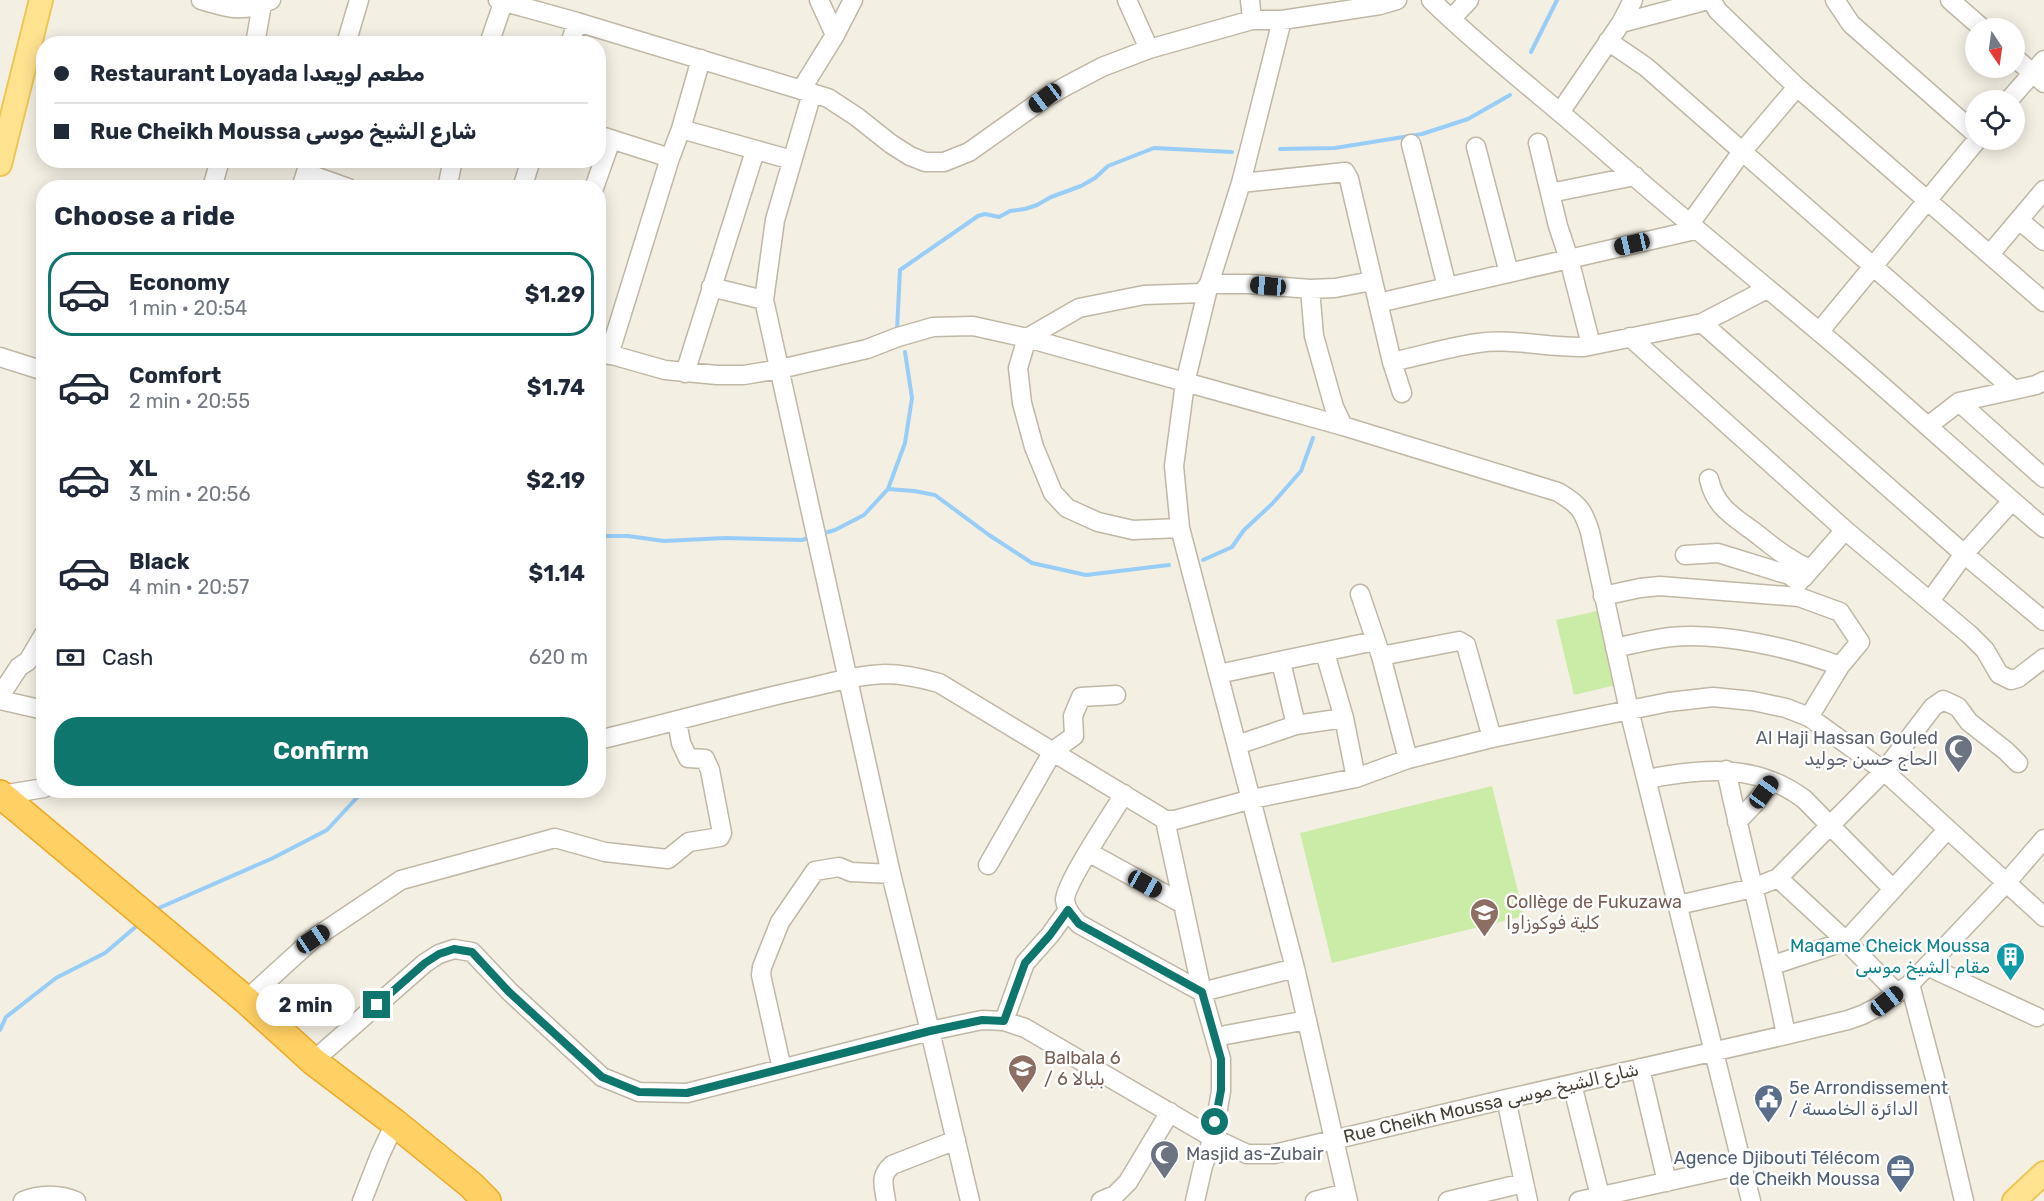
<!DOCTYPE html>
<meta charset="utf-8">
<style>
:root{--surface:#fff;--page:#f6f6f7;--text:#1f2937;--muted:#747a83;--line:#e0e1e3;--accent:#0f766e}
body{margin:0;font-family:Rubik,"Noto Naskh Arabic",sans-serif;background:var(--page);color:var(--text);height:100vh;display:flex;flex-direction:column;font-size:22px;white-space:nowrap}
*{box-sizing:border-box;margin:0}
p{font-size:20px;color:var(--muted)}
.icon{flex:none;width:33px;height:33px;fill:none;stroke:currentColor;stroke-width:2;stroke-linecap:round;stroke-linejoin:round}
.map{position:relative;flex:1;overflow:hidden}
.side{position:absolute;left:36px;top:180px;width:570px;height:618px;display:flex;flex-direction:column;background:var(--surface);border-radius:24px;box-shadow:0 3px 15px #0003}
.side>*{flex:none}
.banner{position:absolute;left:36px;top:36px;width:570px;height:132px;border-radius:24px;box-shadow:0 3px 15px #0003;display:grid;align-content:center;height:132px;padding:0 18px;background:var(--surface)}
.needle{width:39px;rotate:167deg}
.fabs{position:absolute;left:1965px;top:18px;display:grid;gap:12px}
.fabs a{display:grid;place-items:center;width:60px;height:60px;border-radius:50%;background:var(--surface);box-shadow:0 3px 15px #0003;font-size:30px}
.end{position:absolute;width:27px;height:27px;margin:-14px;border:8px solid #0f766e;background:#fff;box-shadow:0 0 0 3px #fff}
.from{border-radius:50%}
.bubble{position:absolute;height:42px;border-radius:21px;background:var(--surface);box-shadow:0 3px 15px #0003;font-size:20px;font-weight:700;line-height:42px;text-align:center}
.car{position:absolute;width:18px;height:36px;margin:-18px -9px;border-radius:8px;box-shadow:0 0 4px 2px #0007;background:linear-gradient(#222 24%,#8ab4d8 0 40%,#222 0 76%,#8ab4d8 0 86%,#222 0)}
.banner b{display:flex;align-items:center;gap:21px;height:57px;font-size:22px}
.banner b+b{border-top:2px solid var(--line)}
.banner i{width:15px;height:15px;background:var(--text)}
ul{padding:0;list-style:none}
li{display:flex;align-items:center;gap:18px;height:84px;margin:0 12px 9px;padding:0 6px;border:3px solid transparent;border-radius:24px}
li div{flex:1}
li b{display:block;font-size:22px}
li em{font-style:normal;font-weight:700}
li.on{border-color:var(--accent)}
li>.icon{width:54px;height:54px;stroke-width:1.5}
h2{padding:0 18px;font-size:27px;line-height:72px}
.pay{display:flex;align-items:center;gap:15px;height:66px;padding:0 18px;font-size:22px}
.pay p{margin-inline-start:auto}
.button{display:flex;gap:12px;margin-top:auto;padding:12px 18px}
.button a{flex:1;height:69px;border-radius:24px;background:var(--accent);color:#fff;font-size:24px;font-weight:700;line-height:69px;text-align:center}
.map>svg:first-child{display:block}
</style>
<div class="map">
<svg width="2044" height="1201" viewBox="0 0 2044 1201">
<rect width="100%" height="100%" fill="#f3efe3"/>
<path fill="#cbeca7" d="M 1597,611 L 1616,685 L 1574,695 L 1556,620 Z
M 1492,786 L 1524,916 L 1332,963 L 1300,833 Z"/>
<g fill="none" stroke-linecap="round" stroke-linejoin="round">
<path stroke="#98cdf7" stroke-width="4" d="M 1531,52 L 1557,0
M 1280,149 L 1335,148 L 1422,134 L 1468,119 L 1510,95
M 897,330 L 900,270 L 978,216 L 985,214 L 999,217 L 1010,211 L 1025,209 L 1037,205 L 1051,197 L 1081,186 L 1095,178 L 1108,166 L 1154,148 L 1232,152
M 888,489 L 914,491 L 935,495 L 989,535 L 1032,563 L 1086,575 L 1169,565
M 821,534 L 835,530 L 864,515 L 888,489 L 905,443 L 912,398 L 905,352
M 598,536 L 628,536 L 664,541 L 725,538 L 802,540 L 811,537
M 1203,560 L 1232,547 L 1244,530 L 1272,504 L 1301,471 L 1313,438
M 154,912 L 159,908 L 273,858 L 327,830 L 364,790
M 0,1030 L 6,1017 L 56,978 L 105,953 L 139,924"/>
<defs>
<path id="minor" d="M 201,0 C 230,9 243,13 271,0
M 498,0 L 577,22 L 828,98 L 857,117 L 891,144 L 910,156 L 925,162 L 944,162 L 969,152 L 1045,98 L 1066,86 L 1102,67 L 1149,49 L 1252,20 L 1282,20 L 1380,5 L 1397,0
M 819,0 L 835,35
M 1127,0 L 1149,49
M 1250,0 L 1252,20
M 1431,0 C 1486,54 1549,101 1606,152 C 1686,222 1768,288 1849,357 C 1915,414 1978,472 2044,528
M 1711,0 L 1718,11 L 1797,87 L 2044,302
M 1835,0 L 1851,24 L 1976,134
M 1950,0 L 1982,28
M 1451,19 L 1469,0
M 1282,20 L 1241,183 L 1209,284 L 1185,383 L 1174,466 L 1180,528 L 1295,968 L 1348,1201
M 1621,23 L 1633,0
M 1608,41 L 1646,67 L 2014,390
M 255,44 L 262,4
M 346,44 L 359,0
M 489,44 L 504,0
M 570,44 L 577,22
M 2014,57 L 2044,83
M 801,90 L 835,35 L 853,0
M 812,93 L 775,220 L 764,300 L 891,874 L 930,1031 L 970,1201
M 2009,100 L 2044,60
M 1561,111 L 1621,23 L 1708,0
M 681,129 L 792,160
M 598,135 L 670,158
M 1538,143 L 1558,226 L 1569,259 L 1591,345
M 1411,144 L 1447,287
M 1476,147 L 1509,273
M 306,173 L 348,188
M 1241,183 L 1345,172 L 1349,179 L 1392,362 L 1402,393
M 212,188 L 220,160
M 301,188 L 310,160
M 447,188 L 453,160
M 522,188 L 531,160
M 594,188 L 611,140
M 1550,193 L 1635,176
M 2019,220 L 2044,241
M 1689,225 L 1741,153 L 1797,87
M 1990,254 L 2044,190
M 711,287 L 764,300
M 1310,289 L 1314,336 L 1334,407 L 1343,426
M 1378,303 L 1695,230
M 1702,323 L 1964,554 L 2044,621
M 1819,332 L 1977,140
M 1630,337 L 1845,530 L 1970,635 L 1985,650 L 1999,674 L 2011,680 L 2018,678 L 2044,658
M 598,351 L 665,370 L 717,375 L 744,375 L 780,369 L 867,349 L 898,337 L 933,327 L 973,326 L 1027,338 L 1343,426 L 1558,492 C 1578,504 1583,509 1590,532 L 1629,710 L 1751,1201
M 609,355 L 670,158 L 681,129 L 701,59
M 0,357 L 44,371
M 1392,362 C 1420,356 1449,347 1478,343 C 1513,338 1548,348 1584,347 L 1702,323 L 1767,289
M 685,373 L 755,151
M 1959,402 L 2044,478
M 1928,426 L 1959,402 L 2036,385 L 2044,381
M 1709,479 C 1716,511 1739,519 1762,538 C 1777,550 1791,561 1810,569
M 1180,528 L 1133,530 L 1098,522 L 1067,508 L 1053,493 L 1034,447 L 1022,403 L 1018,368 L 1027,338 L 1079,308 L 1144,295 L 1202,293 L 1209,284 L 1249,284 L 1310,289 L 1335,288 L 1372,281
M 1685,555 L 1718,553 L 1789,575 L 1799,582
M 1803,578 L 1845,530
M 1360,594 L 1381,656 L 1408,759
M 1603,596 L 1640,588 L 1660,586 L 1799,597 L 1840,612 L 1860,642 L 1840,666
M 1930,601 L 1964,554 L 2011,502
M 1615,648 C 1634,644 1652,639 1671,637 C 1722,632 1792,648 1840,666 L 1809,717
M 1325,653 L 1344,718 L 1356,778
M 1381,656 L 1459,641 L 1466,645 L 1492,738
M 1281,662 L 1296,725
M 1218,674 L 1375,641
M 0,696 L 19,667 L 28,661 L 44,634
M 0,700 L 44,710
M 598,740 C 667,724 735,704 803,689 C 830,683 857,675 885,674 C 903,674 921,678 939,683 L 1159,816 L 1165,820 L 1175,820 L 1252,799 L 1356,778 L 1408,759 L 1492,738 L 1669,702 L 1713,697 L 1753,701 L 1786,708 L 1809,717 L 1884,771 L 2044,917
M 1237,745 L 1296,725 L 1344,718
M 1726,770 C 1745,859 1769,946 1786,1035
M 1647,779 C 1702,768 1756,763 1804,799 L 1893,889
M 1124,794 C 1113,813 1065,883 1065,900 C 1066,910 1073,918 1079,924 L 1202,992 L 1295,968
M 1,795 L 44,788
M 1165,820 L 1202,992 L 1221,1059 L 1221,1091 L 1213,1138 L 1203,1166 L 1195,1201
M 1737,822 L 1756,802 L 1772,781
M 1088,852 L 1183,904
M 988,865 L 1053,751 L 1074,736 L 1073,716 L 1081,697 L 1116,695
M 1778,878 L 1846,941 L 1897,993
M 1678,905 L 1753,888 L 1778,878 L 1884,771 L 1933,707 L 1943,700 L 1958,707 L 1969,722 L 2006,751 L 2018,763
M 1773,965 L 1846,941 L 1947,830
M 1927,966 L 2037,1017
M 1910,984 L 1937,1086 L 1964,1201
M 246,1000 L 313,939 L 401,880 L 555,838 L 605,852 L 668,859 L 689,842 L 720,837 L 722,833 L 710,770 L 705,759 L 688,758 L 681,743 L 677,721
M 1004,1021 L 1025,963 L 1050,935 L 1068,910
M 1215,1037 L 1307,1020
M 313,1061 L 425,963 L 439,954 L 454,949 L 472,952 L 509,991 L 602,1077 L 639,1092 L 687,1093 L 930,1031 L 982,1020 L 1004,1021 L 1025,1028 L 1213,1138 L 1247,1154 L 1274,1154 L 1506,1099 L 1786,1035 L 1848,1020 L 1862,1015 L 1876,1008 L 1910,984 L 2006,883 L 2044,839
M 1640,1068 L 1667,1182
M 782,1069 L 761,975 L 762,967 L 780,922 L 815,871 L 839,867 L 851,872 L 891,874
M 1572,1084 L 1600,1196
M 1506,1099 L 1528,1201
M 23,1201 C 39,1194 60,1194 76,1201
M 362,1201 L 380,1155 L 395,1123
M 886,1201 C 884,1186 879,1176 892,1165 L 956,1140
M 1101,1201 L 1115,1195 L 1128,1182 L 1170,1112
M 1315,1201 L 1346,1193
M 1448,1201 L 1524,1183
M 1579,1201 L 1742,1165"/>
<path id="major" d="M 0,164 L 41,0
M 2014,1201 L 2044,1173"/>
<path id="highway" d="M 0,794 L 246,1000 L 313,1061 L 395,1123 L 471,1185 L 487,1201"/>
</defs>
<use href="#minor" stroke="#c0b7a5" stroke-width="21"/>
<use href="#major" stroke="#efc655" stroke-width="26"/>
<use href="#highway" stroke="#edaa24" stroke-width="30"/>
<use href="#minor" stroke="#fff" stroke-width="18"/>
<use href="#major" stroke="#ffe391" stroke-width="22"/>
<use href="#highway" stroke="#ffd063" stroke-width="27"/>
</g>
<g fill="none" stroke-linecap="round" stroke-linejoin="round">
<path stroke="#0f766e" stroke-width="8" d="M 377,1005 L 425,963 L 439,954 L 454,949 L 472,952 L 509,992 L 602,1077 L 639,1092 L 687,1093 L 930,1031 L 982,1020 L 1004,1021 L 1025,963 L 1050,935 L 1068,910 L 1079,924 L 1202,992 L 1221,1059 L 1221,1090 L 1215,1122"/>
</g>
<defs>
<symbol id="mosque-pin" viewBox="-11 -11 22 30"><path d="M0 17L-7.5 6A9.5 9.5 0 1 1 7.5 6Z" fill="#6b7280" stroke="#fff"/><path d="M3.5-4.9A6 6 0 1 0 3.5 4.9A5 5 0 1 1 3.5-4.9Z" fill="#fff"/></symbol>
<symbol id="school-pin" viewBox="-11 -11 22 30"><path d="M0 17L-7.5 6A9.5 9.5 0 1 1 7.5 6Z" fill="#8d6e63" stroke="#fff"/><path d="M0-5L7-2L0 1L-7-2ZM-4 1L0 2.5L4 1V4Q0 6-4 4Z" fill="#fff"/></symbol>
<symbol id="building-pin" viewBox="-11 -11 22 30"><path d="M0 17L-7.5 6A9.5 9.5 0 1 1 7.5 6Z" fill="#0f9aa8" stroke="#fff"/><path d="M-4-6H4V6H1V3H-1V6H-4ZM-2.5-4.3h1.7v1.8h-1.7ZM.8-4.3h1.7v1.8H.8ZM-2.5-1h1.7V.8h-1.7ZM.8-1h1.7V.8H.8Z" fill="#fff"/></symbol>
<symbol id="civic-pin" viewBox="-11 -11 22 30"><path d="M0 17L-7.5 6A9.5 9.5 0 1 1 7.5 6Z" fill="#5c6f8a" stroke="#fff"/><path d="M-.6-6.5H3V-4.5H.6V-3L4-1V1h2V6H-6V1h2V-1L-.6-3ZM-1.2 2.5V6h2.4V2.5Z" fill="#fff"/></symbol>
<symbol id="office-pin" viewBox="-11 -11 22 30"><path d="M0 17L-7.5 6A9.5 9.5 0 1 1 7.5 6Z" fill="#5c6f8a" stroke="#fff"/><path d="M-6-3h4V-5.5h4V-3h4V5H-6ZM-1-4.5V-3h2v-1.5ZM-6 0V1H6V0Z" fill="#fff"/></symbol>
</defs>
<g fill-rule="evenodd">
<use href="#mosque-pin" x="1942" y="732" width="33" height="45"/>
<use href="#school-pin" x="1468" y="896" width="33" height="45"/>
<use href="#building-pin" x="1994" y="940" width="33" height="45"/>
<use href="#school-pin" x="1006" y="1052" width="33" height="45"/>
<use href="#civic-pin" x="1752" y="1082" width="33" height="45"/>
<use href="#mosque-pin" x="1148" y="1138" width="33" height="45"/>
<use href="#office-pin" x="1884" y="1152" width="33" height="45"/>
</g>
<g text-anchor="middle" stroke-width="5" stroke-linejoin="round" paint-order="stroke">
<g font-size="18" fill="#5b616d" stroke="#fff" text-anchor="end">
<text x="1938" y="744">Al Haji Hassan Gouled<tspan x="1938" dy="21">الحاج حسن جوليد</tspan></text>
<text x="1186" y="1160" text-anchor="start">Masjid as-Zubair</text>
</g>
<g font-size="18" fill="#785e54" stroke="#fff" text-anchor="start">
<text x="1506" y="908">Collège de Fukuzawa<tspan x="1506" dy="21">كلية فوكوزاوا</tspan></text>
<text x="1044" y="1064">Balbala 6<tspan x="1044" dy="21">/ بلبالا 6</tspan></text>
</g>
<g font-size="18" fill="#0d838f" stroke="#fff" text-anchor="end">
<text x="1990" y="952">Maqame Cheick Moussa<tspan x="1990" dy="21">مقام الشيخ موسى</tspan></text>
</g>
<g font-size="18" fill="#4e5e75" stroke="#fff" text-anchor="start">
<text x="1789" y="1094">5e Arrondissement<tspan x="1789" dy="21">/ الدائرة الخامسة</tspan></text>
<text x="1880" y="1164" text-anchor="end">Agence Djibouti Télécom<tspan x="1880" dy="21">de Cheikh Moussa</tspan></text>
</g>
<g font-size="18" fill="#463f33" stroke="#fff">
<text transform="translate(1491 1103) rotate(-13)" y="6">Rue Cheikh Moussa شارع الشيخ موسى</text>
</g>
</g>
</svg>
<div class="fabs">
<a><svg class="needle" viewBox="-14 -14 28 28"><path d="M0-13l5 13h-10z" fill="#e53935"/><path d="M0 13l5-13h-10z" fill="#747a83"/></svg></a>
<a><svg class="icon" aria-label="locate" viewBox="0 0 24 24"><circle cx="12" cy="12" r="6"/><path d="M12 2v4M12 18v4M2 12h4M18 12h4"/></svg></a>
</div>
<i class="end from" style="left:1215px;top:1122px"></i>
<i class="end" style="left:377px;top:1005px"></i>
<div class="bubble" style="left:256px;top:984px;width:99px">2 min</div>
<i class="car" style="left:1045px;top:98px;rotate:233deg"></i>
<i class="car" style="left:1632px;top:244px;rotate:257deg"></i>
<i class="car" style="left:1268px;top:286px;rotate:275deg"></i>
<i class="car" style="left:1764px;top:792px;rotate:36deg"></i>
<i class="car" style="left:1145px;top:884px;rotate:119deg"></i>
<i class="car" style="left:313px;top:939px;rotate:56deg"></i>
<i class="car" style="left:1887px;top:1001px;rotate:52deg"></i>
<div class="banner">
<b><i class="from"></i>Restaurant Loyada مطعم لويعدا</b>
<b><i></i>Rue Cheikh Moussa شارع الشيخ موسى</b>
</div>
<section class="side">
<h2>Choose a ride</h2>
<ul>
<li class="on"><svg class="icon" aria-label="car" viewBox="0 0 24 24"><path d="M5 17H2v-5l4-1 3-4h7l3 4 3 1v5h-3M9 17h6M6 11h13"/><circle cx="7" cy="17" r="2"/><circle cx="17" cy="17" r="2"/></svg><div><b>Economy</b><p>1 min · 20:54</p></div><em>$1.29</em></li>
<li><svg class="icon" aria-label="car" viewBox="0 0 24 24"><path d="M5 17H2v-5l4-1 3-4h7l3 4 3 1v5h-3M9 17h6M6 11h13"/><circle cx="7" cy="17" r="2"/><circle cx="17" cy="17" r="2"/></svg><div><b>Comfort</b><p>2 min · 20:55</p></div><em>$1.74</em></li>
<li><svg class="icon" aria-label="car" viewBox="0 0 24 24"><path d="M5 17H2v-5l4-1 3-4h7l3 4 3 1v5h-3M9 17h6M6 11h13"/><circle cx="7" cy="17" r="2"/><circle cx="17" cy="17" r="2"/></svg><div><b>XL</b><p>3 min · 20:56</p></div><em>$2.19</em></li>
<li><svg class="icon" aria-label="car" viewBox="0 0 24 24"><path d="M5 17H2v-5l4-1 3-4h7l3 4 3 1v5h-3M9 17h6M6 11h13"/><circle cx="7" cy="17" r="2"/><circle cx="17" cy="17" r="2"/></svg><div><b>Black</b><p>4 min · 20:57</p></div><em>$1.14</em></li>
</ul>
<div class="pay"><svg class="icon" aria-label="cash" viewBox="0 0 24 24"><path d="M3 7h18v10H3z"/><circle cx="12" cy="12" r="2"/></svg>Cash<p>620 m</p></div>
<div class="button"><a>Confirm</a></div>
</section>
</div>
